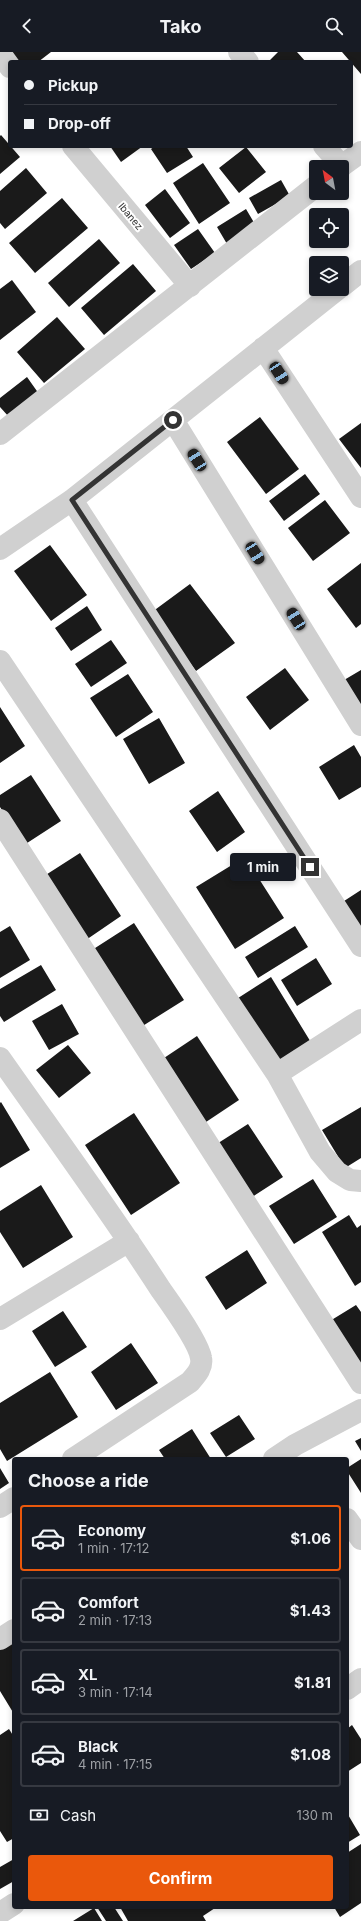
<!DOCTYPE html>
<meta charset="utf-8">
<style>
:root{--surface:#171b24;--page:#20242c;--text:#f1f3f6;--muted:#9ea1a6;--line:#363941;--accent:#ea580c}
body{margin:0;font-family:Inter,sans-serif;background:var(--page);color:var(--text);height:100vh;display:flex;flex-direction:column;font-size:15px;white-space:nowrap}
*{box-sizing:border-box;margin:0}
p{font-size:13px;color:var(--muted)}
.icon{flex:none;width:22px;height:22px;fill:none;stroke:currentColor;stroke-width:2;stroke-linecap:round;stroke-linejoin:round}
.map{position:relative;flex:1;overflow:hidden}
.details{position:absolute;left:12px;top:1405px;width:337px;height:452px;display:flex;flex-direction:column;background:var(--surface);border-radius:4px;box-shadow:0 2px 6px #0003}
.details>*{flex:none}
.guide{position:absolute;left:8px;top:8px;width:345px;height:88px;border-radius:4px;box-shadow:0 2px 6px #0003;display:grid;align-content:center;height:88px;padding:0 16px;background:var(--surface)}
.needle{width:26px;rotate:328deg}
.fabs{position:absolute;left:309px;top:108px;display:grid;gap:8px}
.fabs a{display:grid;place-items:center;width:40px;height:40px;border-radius:4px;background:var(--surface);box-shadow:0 2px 6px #0003;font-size:20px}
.end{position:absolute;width:18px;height:18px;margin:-9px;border:5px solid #333;background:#fff;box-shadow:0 0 0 2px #fff}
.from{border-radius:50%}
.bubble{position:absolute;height:28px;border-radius:4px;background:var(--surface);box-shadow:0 2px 6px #0003;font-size:13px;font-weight:700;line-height:28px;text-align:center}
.car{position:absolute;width:12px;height:24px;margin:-12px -6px;border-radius:5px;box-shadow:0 0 3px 1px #0007;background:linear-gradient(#222 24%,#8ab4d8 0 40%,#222 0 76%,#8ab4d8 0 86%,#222 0)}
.guide b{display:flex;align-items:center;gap:14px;height:38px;font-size:15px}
.guide b+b{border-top:1px solid var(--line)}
.guide i{width:10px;height:10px;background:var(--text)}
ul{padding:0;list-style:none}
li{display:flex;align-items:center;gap:12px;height:66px;margin:0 8px 6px;padding:0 8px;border:2px solid var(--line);border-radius:4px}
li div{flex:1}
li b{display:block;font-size:15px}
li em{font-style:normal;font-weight:700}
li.on{border-color:var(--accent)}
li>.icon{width:36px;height:36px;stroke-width:1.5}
h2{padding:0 16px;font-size:18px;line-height:48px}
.pay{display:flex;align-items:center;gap:10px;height:44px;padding:0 16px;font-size:15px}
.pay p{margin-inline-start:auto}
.cta{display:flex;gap:8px;margin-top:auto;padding:8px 16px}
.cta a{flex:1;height:46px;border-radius:4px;background:var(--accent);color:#fff;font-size:16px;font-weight:700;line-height:46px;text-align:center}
header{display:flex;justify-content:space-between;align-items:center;height:52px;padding:0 16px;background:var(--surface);font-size:18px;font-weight:700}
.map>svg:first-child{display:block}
</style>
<header><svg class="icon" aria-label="back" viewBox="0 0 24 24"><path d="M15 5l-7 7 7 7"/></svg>Tako<svg class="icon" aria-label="search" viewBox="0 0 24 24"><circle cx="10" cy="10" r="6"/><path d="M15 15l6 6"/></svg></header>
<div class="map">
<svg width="361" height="1869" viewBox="0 0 361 1869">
<rect width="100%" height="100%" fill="#fff"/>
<path fill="#1a1a1a" d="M 0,0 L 51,0 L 38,10 L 10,10 Z
M 278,0 L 297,0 L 306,10 L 268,10 Z
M 342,0 L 361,0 L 361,22 Z
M 1,83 L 20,105 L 0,122 L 0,84 Z
M 110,94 L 143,94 L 121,110 Z
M 155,94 L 186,94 L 193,105 L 167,121 L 151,97 Z
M 246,95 L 266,120 L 239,141 L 219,116 Z
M 203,111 L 230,151 L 199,172 L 173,131 Z
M 26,116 L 47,141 L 5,177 L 0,171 L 0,139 Z
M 281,128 L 290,144 L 258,162 L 249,146 Z
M 165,137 L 190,171 L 170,186 L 145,153 Z
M 62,146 L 88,176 L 35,221 L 9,191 Z
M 246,157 L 256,174 L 227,192 L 217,175 Z
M 198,177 L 215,201 L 191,217 L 174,193 Z
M 99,187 L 120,211 L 69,255 L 48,231 Z
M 133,212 L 156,239 L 104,283 L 81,256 Z
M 12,228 L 36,260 L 0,288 L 0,237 Z
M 57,265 L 85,297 L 44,331 L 17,300 Z
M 27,325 L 39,342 L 9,365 L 0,355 L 0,346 Z
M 260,365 L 299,417 L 266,442 L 227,390 Z
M 361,371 L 361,416 L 339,387 Z
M 305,422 L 320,442 L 284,469 L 269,449 Z
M 325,448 L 350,481 L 313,509 L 288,476 Z
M 50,493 L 87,543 L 51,569 L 14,519 Z
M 361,511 L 361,572 L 356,576 L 327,537 Z
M 190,532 L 235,591 L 196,619 L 152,560 Z
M 87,554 L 102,578 L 71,599 L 55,576 Z
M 111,588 L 127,611 L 91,635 L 75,612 Z
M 285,616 L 309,648 L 270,678 L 246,645 Z
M 361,618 L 361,666 L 339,631 Z
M 128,622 L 153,660 L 116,685 L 90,646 Z
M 0,655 L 25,694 L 0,711 Z
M 159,666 L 185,711 L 149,732 L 123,687 Z
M 354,693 L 361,705 L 361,735 L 339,748 L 319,715 Z
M 31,723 L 61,769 L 24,793 L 0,755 L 0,743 Z
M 218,739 L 245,780 L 217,800 L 189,759 Z
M 80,801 L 121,864 L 83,890 L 41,826 Z
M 245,805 L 284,866 L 235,897 L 196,835 Z
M 361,838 L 361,881 L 341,851 Z
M 134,871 L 184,948 L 141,975 L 92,898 Z
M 10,874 L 30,908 L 0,926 L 0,880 Z
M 295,874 L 308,895 L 258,926 L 245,905 Z
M 316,906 L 332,932 L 297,954 L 281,928 Z
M 41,913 L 56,938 L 4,970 L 0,964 L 0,937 Z
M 271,925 L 312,992 L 276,1014 L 235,948 Z
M 62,952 L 79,982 L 49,998 L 32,969 Z
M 197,984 L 239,1048 L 203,1072 L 161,1008 Z
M 68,993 L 91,1021 L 59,1046 L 36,1018 Z
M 1,1050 L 30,1098 L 0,1116 L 0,1051 Z
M 361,1055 L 361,1106 L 345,1116 L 322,1078 Z
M 134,1061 L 180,1131 L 131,1163 L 85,1093 Z
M 248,1072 L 283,1125 L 246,1149 L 212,1095 Z
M 313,1127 L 337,1165 L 294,1192 L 269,1154 Z
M 41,1133 L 73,1185 L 23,1216 L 0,1180 L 0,1159 Z
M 349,1163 L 357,1176 L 361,1173 L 361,1230 L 355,1234 L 322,1180 Z
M 247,1198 L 267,1231 L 226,1258 L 205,1225 Z
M 356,1253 L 361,1260 L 361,1319 L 325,1272 Z
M 63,1259 L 87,1295 L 55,1315 L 32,1279 Z
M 131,1291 L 158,1331 L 116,1358 L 91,1320 Z
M 50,1320 L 78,1365 L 7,1409 L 0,1397 L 0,1351 Z
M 239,1363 L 255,1387 L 226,1405 L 210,1381 Z
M 192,1377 L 211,1407 L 165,1407 L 159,1398 Z
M 361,1386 L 361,1399 L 355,1389 Z
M 361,1407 L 361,1441 L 347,1419 L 347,1416 Z
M 0,1416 L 9,1431 L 0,1437 Z
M 14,1587 L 14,1662 L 0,1639 L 0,1595 Z
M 352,1673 L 361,1687 L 361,1711 L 347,1720 L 347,1677 Z
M 9,1677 L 14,1685 L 14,1786 L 7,1790 L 0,1779 L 0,1683 Z
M 347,1761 L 360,1783 L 347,1791 Z
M 361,1792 L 361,1851 L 340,1865 L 334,1855 L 347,1855 L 347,1801 Z
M 14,1807 L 14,1829 L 0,1837 L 0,1815 Z
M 97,1855 L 114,1855 L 123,1869 L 106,1869 Z
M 120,1855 L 215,1855 L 215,1856 L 203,1864 L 206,1869 L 128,1869 Z
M 94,1856 L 102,1869 L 73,1869 Z"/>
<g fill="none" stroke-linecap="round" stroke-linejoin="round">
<path stroke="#d0d0d0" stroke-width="22" d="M 239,0 L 248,10
M 0,1 L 10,15
M 73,94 L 190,234
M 324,94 L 342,114
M 340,115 L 361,100
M 342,234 L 361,219
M 263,296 L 361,445
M 173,368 L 361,673
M 0,382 L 316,134
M 72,448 L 361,894
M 0,497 L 72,448 L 338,237
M 0,609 L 277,1022 L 320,1100 L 337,1120 L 350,1128 L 361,1129
M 0,768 L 361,1331
M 0,1006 C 54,1083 110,1159 161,1238 C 171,1252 199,1291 201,1306 C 203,1316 196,1323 190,1330 L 73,1407
M 277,1022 L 361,968
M 0,1267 L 129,1189
M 274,1407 L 295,1393 L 361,1358
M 0,1455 L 14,1446
M 347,1467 L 361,1487
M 0,1587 L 14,1578
M 347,1637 L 361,1627
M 0,1861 L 14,1852"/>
</g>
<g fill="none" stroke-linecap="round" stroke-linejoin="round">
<path stroke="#333" stroke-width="5" d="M 173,368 L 72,448 L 310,815"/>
</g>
<g text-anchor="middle" stroke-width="4" stroke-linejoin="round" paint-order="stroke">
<g font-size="10" fill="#333" stroke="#fff">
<text transform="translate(131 164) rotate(50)" y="4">Ibanez</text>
</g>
</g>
</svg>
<div class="fabs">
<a><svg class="needle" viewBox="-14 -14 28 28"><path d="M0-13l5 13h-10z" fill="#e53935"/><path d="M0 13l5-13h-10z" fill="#9ea1a6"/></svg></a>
<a><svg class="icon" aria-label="locate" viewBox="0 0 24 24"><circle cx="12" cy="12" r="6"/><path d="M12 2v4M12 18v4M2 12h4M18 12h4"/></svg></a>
<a><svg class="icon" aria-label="layers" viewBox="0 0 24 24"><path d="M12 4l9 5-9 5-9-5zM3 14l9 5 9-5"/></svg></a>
</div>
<i class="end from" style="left:173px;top:368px"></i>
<i class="end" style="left:310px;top:815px"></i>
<div class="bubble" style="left:230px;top:801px;width:66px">1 min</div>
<i class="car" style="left:279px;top:321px;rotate:147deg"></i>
<i class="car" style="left:197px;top:408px;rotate:328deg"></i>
<i class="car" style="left:255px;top:501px;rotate:148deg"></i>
<i class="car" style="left:296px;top:567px;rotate:328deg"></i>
<div class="guide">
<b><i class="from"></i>Pickup</b>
<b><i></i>Drop-off</b>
</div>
<section class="details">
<h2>Choose a ride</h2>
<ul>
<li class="on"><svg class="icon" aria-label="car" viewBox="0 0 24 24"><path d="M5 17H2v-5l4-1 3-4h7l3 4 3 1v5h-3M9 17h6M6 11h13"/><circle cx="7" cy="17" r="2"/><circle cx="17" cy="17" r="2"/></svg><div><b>Economy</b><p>1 min · 17:12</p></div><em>$1.06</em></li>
<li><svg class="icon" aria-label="car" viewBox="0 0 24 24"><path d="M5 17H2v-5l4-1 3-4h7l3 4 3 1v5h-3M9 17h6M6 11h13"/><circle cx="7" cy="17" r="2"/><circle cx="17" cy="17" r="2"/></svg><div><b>Comfort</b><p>2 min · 17:13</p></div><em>$1.43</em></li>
<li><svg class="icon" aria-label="car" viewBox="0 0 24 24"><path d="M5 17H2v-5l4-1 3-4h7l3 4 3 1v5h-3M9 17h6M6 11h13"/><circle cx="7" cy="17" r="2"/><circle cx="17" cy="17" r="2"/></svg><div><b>XL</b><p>3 min · 17:14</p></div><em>$1.81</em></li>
<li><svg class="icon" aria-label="car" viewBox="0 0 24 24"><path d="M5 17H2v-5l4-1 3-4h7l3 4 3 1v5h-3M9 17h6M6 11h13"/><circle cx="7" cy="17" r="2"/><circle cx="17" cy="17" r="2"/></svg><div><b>Black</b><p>4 min · 17:15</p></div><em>$1.08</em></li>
</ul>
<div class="pay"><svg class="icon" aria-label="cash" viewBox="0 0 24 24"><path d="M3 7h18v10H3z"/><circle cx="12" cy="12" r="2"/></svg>Cash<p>130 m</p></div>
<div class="cta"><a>Confirm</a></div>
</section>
</div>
